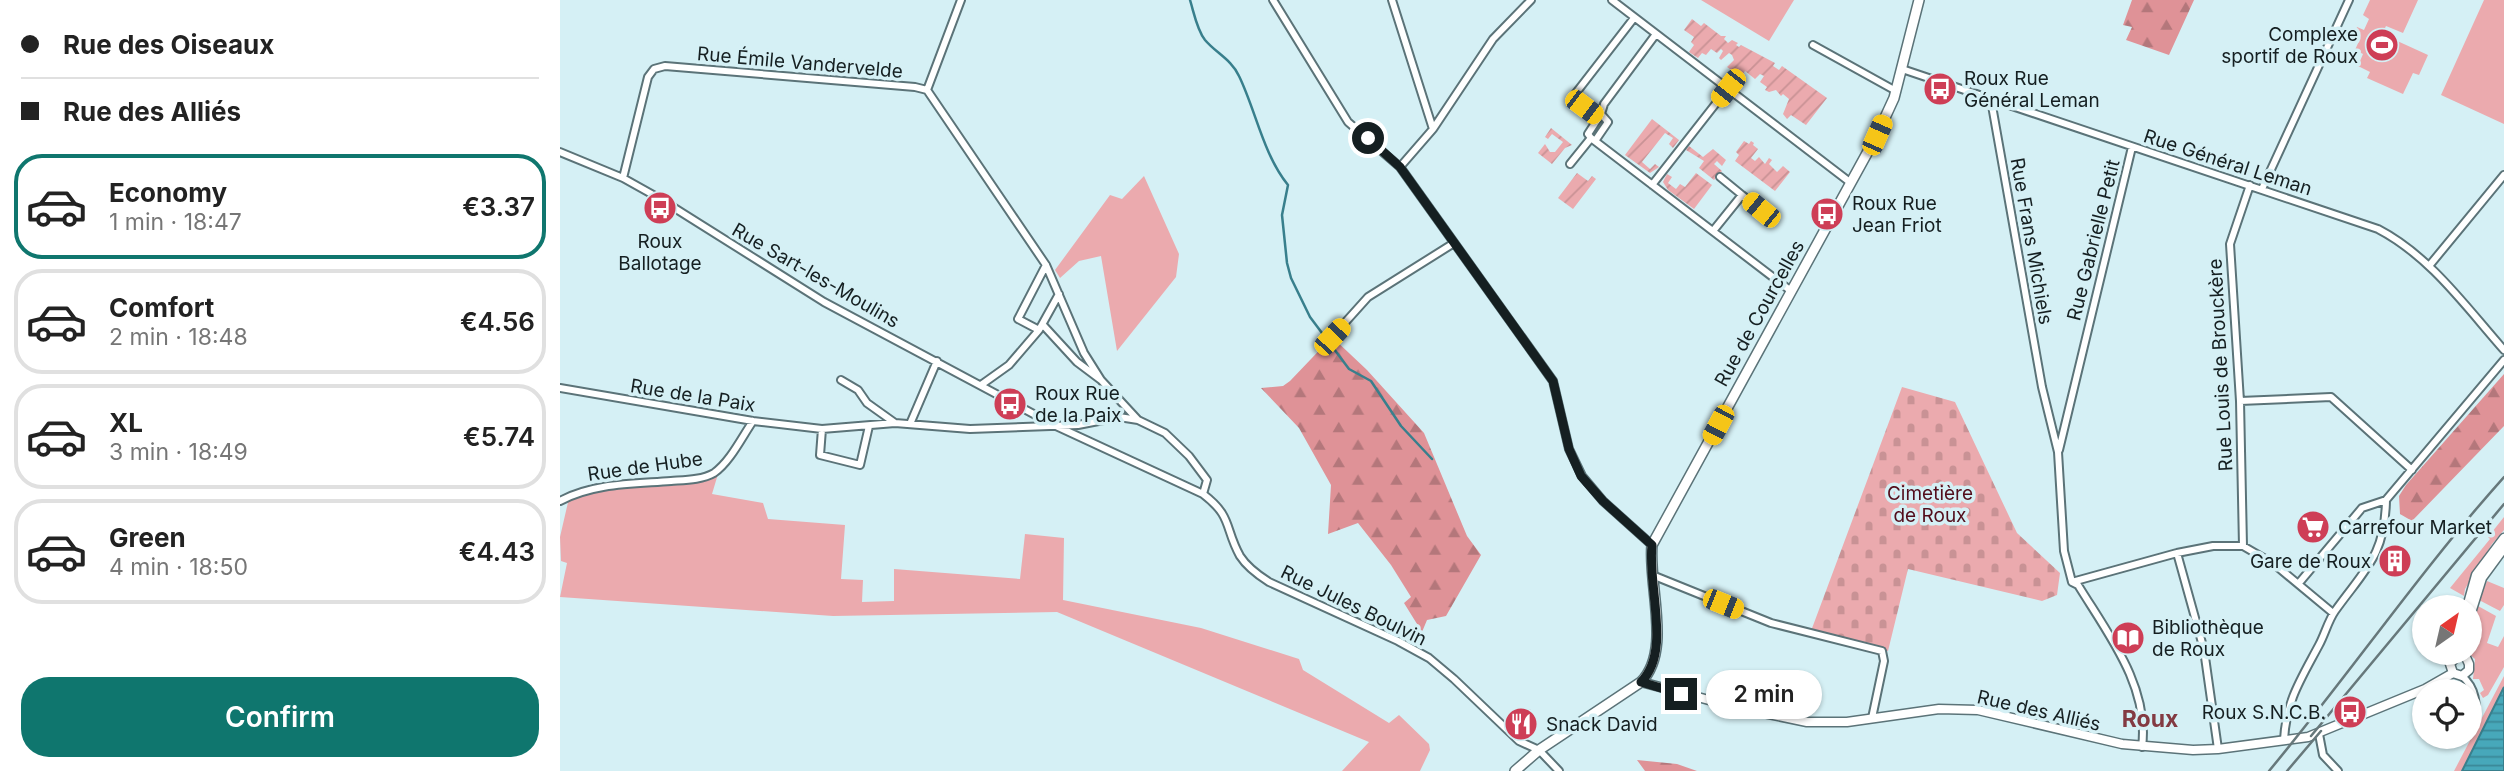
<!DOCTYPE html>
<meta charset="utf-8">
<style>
:root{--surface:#fff;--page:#f2f2f2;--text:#222;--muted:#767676;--line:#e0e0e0;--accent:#0f766e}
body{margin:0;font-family:Inter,sans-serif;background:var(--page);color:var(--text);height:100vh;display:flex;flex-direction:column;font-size:26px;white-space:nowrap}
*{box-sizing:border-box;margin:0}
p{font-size:23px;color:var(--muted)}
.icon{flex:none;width:38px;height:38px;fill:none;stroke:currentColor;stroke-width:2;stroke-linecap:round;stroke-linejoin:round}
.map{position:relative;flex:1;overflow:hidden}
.panel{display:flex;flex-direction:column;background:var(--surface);width:560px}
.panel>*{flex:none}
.banner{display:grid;align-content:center;height:154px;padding:0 21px;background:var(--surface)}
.needle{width:46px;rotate:34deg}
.controls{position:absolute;left:1852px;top:595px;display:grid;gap:14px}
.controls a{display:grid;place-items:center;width:70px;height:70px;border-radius:50%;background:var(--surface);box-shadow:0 2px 5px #0004;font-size:35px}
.end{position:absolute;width:32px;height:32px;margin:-16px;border:9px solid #151f21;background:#fff;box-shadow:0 0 0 4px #fff}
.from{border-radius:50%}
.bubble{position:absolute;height:49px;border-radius:24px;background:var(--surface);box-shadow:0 2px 5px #0004;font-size:23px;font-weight:600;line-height:49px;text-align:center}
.car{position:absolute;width:21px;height:42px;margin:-21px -10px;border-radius:9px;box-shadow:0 0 5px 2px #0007;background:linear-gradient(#f5c518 24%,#345 0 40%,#f5c518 0 76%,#345 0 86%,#f5c518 0)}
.banner b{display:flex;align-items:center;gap:24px;height:66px;font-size:26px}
.banner b+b{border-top:2px solid var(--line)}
.banner i{width:18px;height:18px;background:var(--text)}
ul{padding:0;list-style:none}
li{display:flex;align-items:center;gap:21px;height:105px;margin:0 14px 10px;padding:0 7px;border:4px solid var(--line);border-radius:28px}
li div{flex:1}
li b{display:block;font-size:26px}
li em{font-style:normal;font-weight:600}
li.selected{border-color:var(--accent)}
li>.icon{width:63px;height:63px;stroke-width:1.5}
.primary-button{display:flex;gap:14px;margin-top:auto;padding:14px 21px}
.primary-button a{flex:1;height:80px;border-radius:28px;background:var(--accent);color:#fff;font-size:28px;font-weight:600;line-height:80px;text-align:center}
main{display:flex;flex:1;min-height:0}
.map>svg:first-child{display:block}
</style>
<main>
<section class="panel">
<div class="banner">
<b><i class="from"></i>Rue des Oiseaux</b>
<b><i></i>Rue des Alliés</b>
</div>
<ul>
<li class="selected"><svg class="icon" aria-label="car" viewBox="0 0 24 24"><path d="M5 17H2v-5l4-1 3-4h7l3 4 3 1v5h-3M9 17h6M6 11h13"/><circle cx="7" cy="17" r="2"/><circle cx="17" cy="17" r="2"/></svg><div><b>Economy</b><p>1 min · 18:47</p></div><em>€3.37</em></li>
<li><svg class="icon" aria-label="car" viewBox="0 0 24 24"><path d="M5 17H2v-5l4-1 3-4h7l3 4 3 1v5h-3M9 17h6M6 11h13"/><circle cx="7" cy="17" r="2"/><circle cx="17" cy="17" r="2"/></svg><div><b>Comfort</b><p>2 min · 18:48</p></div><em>€4.56</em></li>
<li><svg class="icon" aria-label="car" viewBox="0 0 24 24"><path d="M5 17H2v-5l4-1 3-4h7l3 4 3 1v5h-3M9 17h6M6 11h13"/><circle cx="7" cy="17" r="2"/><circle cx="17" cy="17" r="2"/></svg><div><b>XL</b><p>3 min · 18:49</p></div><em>€5.74</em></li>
<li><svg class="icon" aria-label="car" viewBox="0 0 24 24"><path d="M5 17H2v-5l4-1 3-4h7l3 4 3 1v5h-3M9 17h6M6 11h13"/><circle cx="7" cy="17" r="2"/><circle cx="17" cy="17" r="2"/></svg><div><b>Green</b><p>4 min · 18:50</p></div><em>€4.43</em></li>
</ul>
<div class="primary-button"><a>Confirm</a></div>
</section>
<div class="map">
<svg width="1944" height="771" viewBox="0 0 1944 771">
<defs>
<pattern id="forest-firs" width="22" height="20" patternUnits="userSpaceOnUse" patternTransform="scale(1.75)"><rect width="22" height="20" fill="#df9297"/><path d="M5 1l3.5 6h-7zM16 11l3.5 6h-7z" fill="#b4777b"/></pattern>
<pattern id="cemetery-stones" width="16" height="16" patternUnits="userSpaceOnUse" patternTransform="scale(1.75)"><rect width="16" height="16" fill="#ebaaae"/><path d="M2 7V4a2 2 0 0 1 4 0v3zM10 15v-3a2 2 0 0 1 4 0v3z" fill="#c99295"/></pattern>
<pattern id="garden-furrows" width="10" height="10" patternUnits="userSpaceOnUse" patternTransform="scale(1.75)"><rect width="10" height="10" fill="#ebaaae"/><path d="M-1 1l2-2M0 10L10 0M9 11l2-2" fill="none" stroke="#c99295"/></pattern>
<pattern id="water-rules" width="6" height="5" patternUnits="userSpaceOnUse" patternTransform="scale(1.75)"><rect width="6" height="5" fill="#47a8ba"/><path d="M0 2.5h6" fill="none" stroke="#3a8897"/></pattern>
</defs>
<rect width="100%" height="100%" fill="#d5f0f5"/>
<path fill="#ebaaae" d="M 1141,0 L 1234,0 L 1209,41 Z
M 1810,0 L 1858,0 L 1843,33 L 1826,26 L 1822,34 L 1868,55 L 1859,75 L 1853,73 L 1843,94 L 1807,78 L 1810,72 L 1798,66 L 1803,54 L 1795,50 L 1799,41 L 1792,38 L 1797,27 L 1804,30 L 1809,19 L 1803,15 Z
M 1924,0 L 1944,0 L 1944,124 L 1881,95 Z
M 584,176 L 619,254 L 616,277 L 557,351 L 541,256 L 519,261 L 500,278 L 495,270 L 550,195 L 562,199 Z
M 158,474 L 152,494 L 203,503 L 208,519 L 285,525 L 281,579 L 303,580 L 302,602 L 334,601 L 334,569 L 460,579 L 465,534 L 504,538 L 503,600 L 641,628 L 739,659 L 743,670 L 829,723 L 839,715 L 869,744 L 870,750 L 860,771 L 782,771 L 809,742 L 497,612 L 273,616 L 0,597 L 7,563 L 1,561 L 0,537 L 9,498 L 31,490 L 151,478 Z
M 1944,517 L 1944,530 L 1932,544 L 1905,589 L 1904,596 L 1890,588 L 1930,539 L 1928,537 Z
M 1927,581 L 1944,588 L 1944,605 L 1940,611 L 1919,600 Z
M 1918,606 L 1936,616 L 1927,643 L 1938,647 L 1944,636 L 1944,667 L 1928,695 L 1923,698 L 1920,693 L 1924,690 L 1919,679 L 1913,679 L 1915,659 L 1908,653 Z
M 1944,676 L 1944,687 L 1902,771 L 1894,771 Z"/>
<path fill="url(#forest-firs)" d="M 1572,0 L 1634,0 L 1609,55 L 1566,40 L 1572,27 L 1563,25 Z
M 772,337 L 807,370 L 864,433 L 907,536 L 921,555 L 886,616 L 867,620 L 862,632 L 844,603 L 851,597 L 831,565 L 798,523 L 768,534 L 771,485 L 739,428 L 701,388 L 723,386 L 730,381 Z
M 1944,374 L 1944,426 L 1852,521 L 1840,514 L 1839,496 L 1846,485 Z
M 1077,760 L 1117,764 L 1137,771 L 1085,771 Z"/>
<path fill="url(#cemetery-stones)" d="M 1342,387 L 1395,402 L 1457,533 L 1500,573 L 1497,595 L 1482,601 L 1348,569 L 1328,651 L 1251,631 Z"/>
<path fill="url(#garden-furrows)" d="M 1132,19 L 1141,26 L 1144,23 L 1161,36 L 1166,36 L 1164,39 L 1168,43 L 1172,40 L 1178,43 L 1176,45 L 1179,47 L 1181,45 L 1215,63 L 1213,66 L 1219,70 L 1222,66 L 1267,98 L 1246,125 L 1231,115 L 1227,119 L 1223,114 L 1229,99 L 1223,94 L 1221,96 L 1216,90 L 1209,92 L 1205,90 L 1207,87 L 1200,82 L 1204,76 L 1200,74 L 1195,79 L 1185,71 L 1181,77 L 1167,67 L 1174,60 L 1172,55 L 1169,53 L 1161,60 L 1159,58 L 1163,51 L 1161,49 L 1157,53 L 1151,49 L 1146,55 L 1142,53 L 1138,58 L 1129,52 L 1134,45 L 1131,42 L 1134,37 L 1124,30 Z
M 1092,119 L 1119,140 L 1113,148 L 1109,144 L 1113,138 L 1105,133 L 1082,162 L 1090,169 L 1095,164 L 1099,167 L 1090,173 L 1065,155 Z
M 991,128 L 1012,145 L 1005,148 L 992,164 L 978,153 L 985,144 L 990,152 L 995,152 L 1003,142 L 992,134 L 988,139 L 985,137 Z
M 1184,141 L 1189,144 L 1191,141 L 1194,143 L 1193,145 L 1198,149 L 1191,158 L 1195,161 L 1199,157 L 1205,164 L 1209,158 L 1212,160 L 1209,164 L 1217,172 L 1223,166 L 1230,172 L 1215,191 L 1175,161 L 1179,155 L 1176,152 Z
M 1129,146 L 1143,157 L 1153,149 L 1166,160 L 1162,166 L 1157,161 L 1154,164 L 1162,171 L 1154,180 L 1139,168 L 1144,161 L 1126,150 Z
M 1017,173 L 1028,181 L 1032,176 L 1036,179 L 1013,209 L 998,198 Z
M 1136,173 L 1152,185 L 1134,209 L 1108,190 L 1103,182 L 1107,174 L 1112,177 L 1108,183 L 1116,189 L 1120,184 L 1125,187 Z"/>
<path fill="url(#water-rules)" stroke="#387f8c" stroke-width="2" d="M 1944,687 L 1944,771 L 1902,771 Z"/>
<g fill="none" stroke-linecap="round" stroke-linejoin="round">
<path stroke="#387f8c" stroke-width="2.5" d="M 630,0 C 634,13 637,30 645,40 C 656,53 672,60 679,76 C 696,111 703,154 728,185 L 722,215 L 727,263 L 731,278 L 750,317 L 789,369 L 811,381 L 841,426 L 872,459"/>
<defs>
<path id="minor" d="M 713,0 L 788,122 L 840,167 L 993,381 L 1009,449 L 1022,476 L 1043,501 L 1092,545
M 832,0 L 873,129
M 1052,0 L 1291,183
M 1096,34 L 1044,104 L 1041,114 L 1028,134 L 1031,138 L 1231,291
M 1253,45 L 1336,91
M 1342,69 L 1818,229 C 1870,256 1906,307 1944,350
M 367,90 L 401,0
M 1431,100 L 1482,387 L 1498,452 L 1504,551 L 1512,582
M 1038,118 L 1012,98 L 1074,18
M 1035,141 L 1048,122 L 1041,114
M 0,152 L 63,178 L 97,197 L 264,302 L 496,426 L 643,494 C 673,517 664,527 680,556 C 687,567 698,575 709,582 L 838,641 L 869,658 L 894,679 L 959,741 L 979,750 L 999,771
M 1010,164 L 1031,138
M 840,167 L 873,129 L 933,39 L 971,0
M 1160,177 L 1182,195
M 63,178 L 88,77 L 94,69 L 105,66 L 355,87 L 367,90 L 486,265 L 524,353 L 541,380
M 1092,185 L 1168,88
M 1702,189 L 1789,0
M 1153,231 L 1182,195 L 1201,210
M 1869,266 L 1944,175
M 483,325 L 517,362 L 541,380 L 578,420
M 479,330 L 458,319 L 486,265
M 772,337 L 808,297 L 894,243
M 281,380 L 298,390 L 307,403 L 335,423
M 421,385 L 449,365 L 479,330 L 499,294
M 0,388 L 193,421 L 262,429 L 335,423 L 410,429 L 518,425 L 559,417 L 578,420 L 605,433 L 629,456 L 647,480 L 643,494
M 1680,401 L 1771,397 L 1852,470
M 350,424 L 377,361
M 262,429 L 260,455 L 300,465 L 309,426
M 1499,450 L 1572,147
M 0,501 C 34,483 73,484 111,481 C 124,480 142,480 154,473 C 170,462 182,437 193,421
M 1683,546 L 1680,401 L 1670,244 L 1690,185
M 1617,553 L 1644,650 L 1658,749
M 1092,575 L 1211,623 L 1322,651 L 1324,661 L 1312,718
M 1512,582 L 1617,553 L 1653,546 L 1683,546 L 1714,564 L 1773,613
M 1512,582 L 1518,585 C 1548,634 1590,687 1582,747
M 1739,583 L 1802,508 L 1826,500
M 1902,676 C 1916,688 1917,704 1915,721
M 1759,734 L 1763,755 L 1778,771
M 1724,740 C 1726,701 1741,679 1759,645 C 1765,634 1768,621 1775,611 C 1805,569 1825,556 1826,500 L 1944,360"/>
<path id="tertiary" d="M 1907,607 L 1916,575 L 1944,538
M 1909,619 L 1922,578 L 1944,548
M 1893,673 L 1902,676 L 1909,670 L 1909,664 L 1904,653
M 1893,673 L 1890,664 L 1896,657
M 1081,682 L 1179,708 L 1247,722 L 1287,722 L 1379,709 L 1418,710 L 1562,744 L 1633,750 L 1658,749 L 1748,737 L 1865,689 L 1893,673"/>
<path id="secondary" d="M 955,771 L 979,750 L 1081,682 C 1112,651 1088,586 1092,545 L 1317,135 L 1334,98 L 1359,0"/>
</defs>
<use href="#minor" stroke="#5b7378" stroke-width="10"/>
<use href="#tertiary" stroke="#5b7378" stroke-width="11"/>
<use href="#secondary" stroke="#5b7378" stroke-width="12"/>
<use href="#minor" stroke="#fff" stroke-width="6"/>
<use href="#tertiary" stroke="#fff" stroke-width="8"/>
<use href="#secondary" stroke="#fff" stroke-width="9"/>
<path stroke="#67787b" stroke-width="2.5" d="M 1751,736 L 1944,504
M 1709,771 C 1789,675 1860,571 1944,477
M 1727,771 L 1761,731"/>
</g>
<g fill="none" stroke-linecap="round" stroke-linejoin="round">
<path stroke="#151f21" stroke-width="9" d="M 808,138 L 840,167 L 993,381 L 1009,449 L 1021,476 L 1043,501 L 1092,545 C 1087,586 1112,651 1081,682 L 1121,694"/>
</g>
<defs>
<symbol id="stadium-disc" viewBox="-11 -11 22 22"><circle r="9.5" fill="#ce3e56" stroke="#d5f0f5"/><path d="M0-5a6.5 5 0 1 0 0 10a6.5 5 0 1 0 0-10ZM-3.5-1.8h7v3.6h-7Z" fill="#fff"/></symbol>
<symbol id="bus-disc" viewBox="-11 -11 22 22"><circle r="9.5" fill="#ce3e56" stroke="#d5f0f5"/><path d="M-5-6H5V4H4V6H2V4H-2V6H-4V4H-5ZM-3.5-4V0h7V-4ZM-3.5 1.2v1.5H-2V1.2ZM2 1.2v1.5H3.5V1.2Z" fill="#fff"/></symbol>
<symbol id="supermarket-disc" viewBox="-11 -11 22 22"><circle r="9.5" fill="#ce3e56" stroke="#d5f0f5"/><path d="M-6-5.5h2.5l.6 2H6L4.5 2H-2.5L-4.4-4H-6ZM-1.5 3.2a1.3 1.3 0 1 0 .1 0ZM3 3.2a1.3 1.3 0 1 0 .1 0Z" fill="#fff"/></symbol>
<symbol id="building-disc" viewBox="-11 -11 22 22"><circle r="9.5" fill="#ce3e56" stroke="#d5f0f5"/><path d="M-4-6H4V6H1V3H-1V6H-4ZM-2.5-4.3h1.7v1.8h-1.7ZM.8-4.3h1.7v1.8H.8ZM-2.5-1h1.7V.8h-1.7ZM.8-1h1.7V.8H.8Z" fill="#fff"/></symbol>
<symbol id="library-disc" viewBox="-11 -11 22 22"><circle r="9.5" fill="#ce3e56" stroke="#d5f0f5"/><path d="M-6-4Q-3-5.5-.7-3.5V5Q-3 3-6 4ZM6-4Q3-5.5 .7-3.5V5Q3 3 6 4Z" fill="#fff"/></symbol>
<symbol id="restaurant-disc" viewBox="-11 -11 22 22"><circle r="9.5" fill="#ce3e56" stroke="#d5f0f5"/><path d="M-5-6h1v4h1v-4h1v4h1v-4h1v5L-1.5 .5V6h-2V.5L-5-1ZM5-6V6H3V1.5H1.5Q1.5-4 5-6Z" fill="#fff"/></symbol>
</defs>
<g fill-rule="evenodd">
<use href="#stadium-disc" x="1803" y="26" width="38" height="38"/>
<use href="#bus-disc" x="1361" y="70" width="38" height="38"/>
<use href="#bus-disc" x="81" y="189" width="38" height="38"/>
<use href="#bus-disc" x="1248" y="195" width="38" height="38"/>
<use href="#bus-disc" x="431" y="385" width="38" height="38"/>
<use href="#supermarket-disc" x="1734" y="508" width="38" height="38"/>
<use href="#building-disc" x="1816" y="542" width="38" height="38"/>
<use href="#library-disc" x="1549" y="619" width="38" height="38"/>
<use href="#bus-disc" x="1771" y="693" width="38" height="38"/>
<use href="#restaurant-disc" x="942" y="705" width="38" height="38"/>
</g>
<g text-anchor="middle" stroke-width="7" stroke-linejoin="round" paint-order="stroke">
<g font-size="19" fill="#151f21" stroke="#d5f0f5" text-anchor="start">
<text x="1798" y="41" text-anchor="end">Complexe<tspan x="1798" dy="22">sportif de Roux</tspan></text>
<text x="1404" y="85">Roux Rue<tspan x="1404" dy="22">Général Leman</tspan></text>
<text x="1292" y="210">Roux Rue<tspan x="1292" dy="22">Jean Friot</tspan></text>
<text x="100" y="248" text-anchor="middle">Roux<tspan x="100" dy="22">Ballotage</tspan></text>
<text x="475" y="400">Roux Rue<tspan x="475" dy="22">de la Paix</tspan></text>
<text x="1778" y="534">Carrefour Market</text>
<text x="1811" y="568" text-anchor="end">Gare de Roux</text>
<text x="1592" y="634">Bibliothèque<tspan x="1592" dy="22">de Roux</tspan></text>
<text x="1766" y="719" text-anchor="end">Roux S.N.C.B.</text>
<text x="986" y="731">Snack David</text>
</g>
<g font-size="19" fill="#151f21" stroke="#d5f0f5">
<text transform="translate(240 62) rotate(5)" y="7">Rue Émile Vandervelde</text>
<text transform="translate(1668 162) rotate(18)" y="7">Rue Général Leman</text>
<text transform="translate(1533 240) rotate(-76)" y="7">Rue Gabrielle Petit</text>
<text transform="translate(1472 241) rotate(80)" y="7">Rue Frans Michiels</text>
<text transform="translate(256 275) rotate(30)" y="7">Rue Sart-les-Moulins</text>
<text transform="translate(1199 313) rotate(-61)" y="7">Rue de Courcelles</text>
<text transform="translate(1660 365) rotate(-93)" y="7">Rue Louis de Brouckère</text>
<text transform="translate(133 395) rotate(9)" y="7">Rue de la Paix</text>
<text transform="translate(85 466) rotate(-8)" y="7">Rue de Hube</text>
<text transform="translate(794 605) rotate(26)" y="7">Rue Jules Boulvin</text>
<text transform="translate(1479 710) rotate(13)" y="7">Rue des Alliés</text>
</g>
<g font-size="19" fill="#520d1b" stroke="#d5f0f5">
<text x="1370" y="500">Cimetière<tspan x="1370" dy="22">de Roux</tspan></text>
</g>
<g font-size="23" font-weight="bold" fill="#833a42" stroke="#d5f0f5">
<text x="1590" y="727">Roux</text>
</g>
</g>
</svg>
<div class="controls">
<a><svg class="needle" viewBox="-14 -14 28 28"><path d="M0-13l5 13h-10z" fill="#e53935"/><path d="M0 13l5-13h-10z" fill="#767676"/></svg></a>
<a><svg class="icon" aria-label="locate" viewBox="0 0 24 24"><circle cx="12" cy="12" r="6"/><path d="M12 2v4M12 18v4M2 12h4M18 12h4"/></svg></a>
</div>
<i class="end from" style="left:808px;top:138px"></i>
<i class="end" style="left:1121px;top:694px"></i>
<div class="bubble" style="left:1146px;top:670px;width:116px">2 min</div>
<i class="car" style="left:1168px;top:88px;rotate:218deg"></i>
<i class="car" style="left:1024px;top:107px;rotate:127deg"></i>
<i class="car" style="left:1317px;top:135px;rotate:24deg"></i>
<i class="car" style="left:1201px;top:210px;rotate:309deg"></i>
<i class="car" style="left:772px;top:337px;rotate:43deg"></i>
<i class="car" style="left:1158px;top:425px;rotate:208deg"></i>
<i class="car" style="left:1163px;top:604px;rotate:112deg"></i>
</div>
</main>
